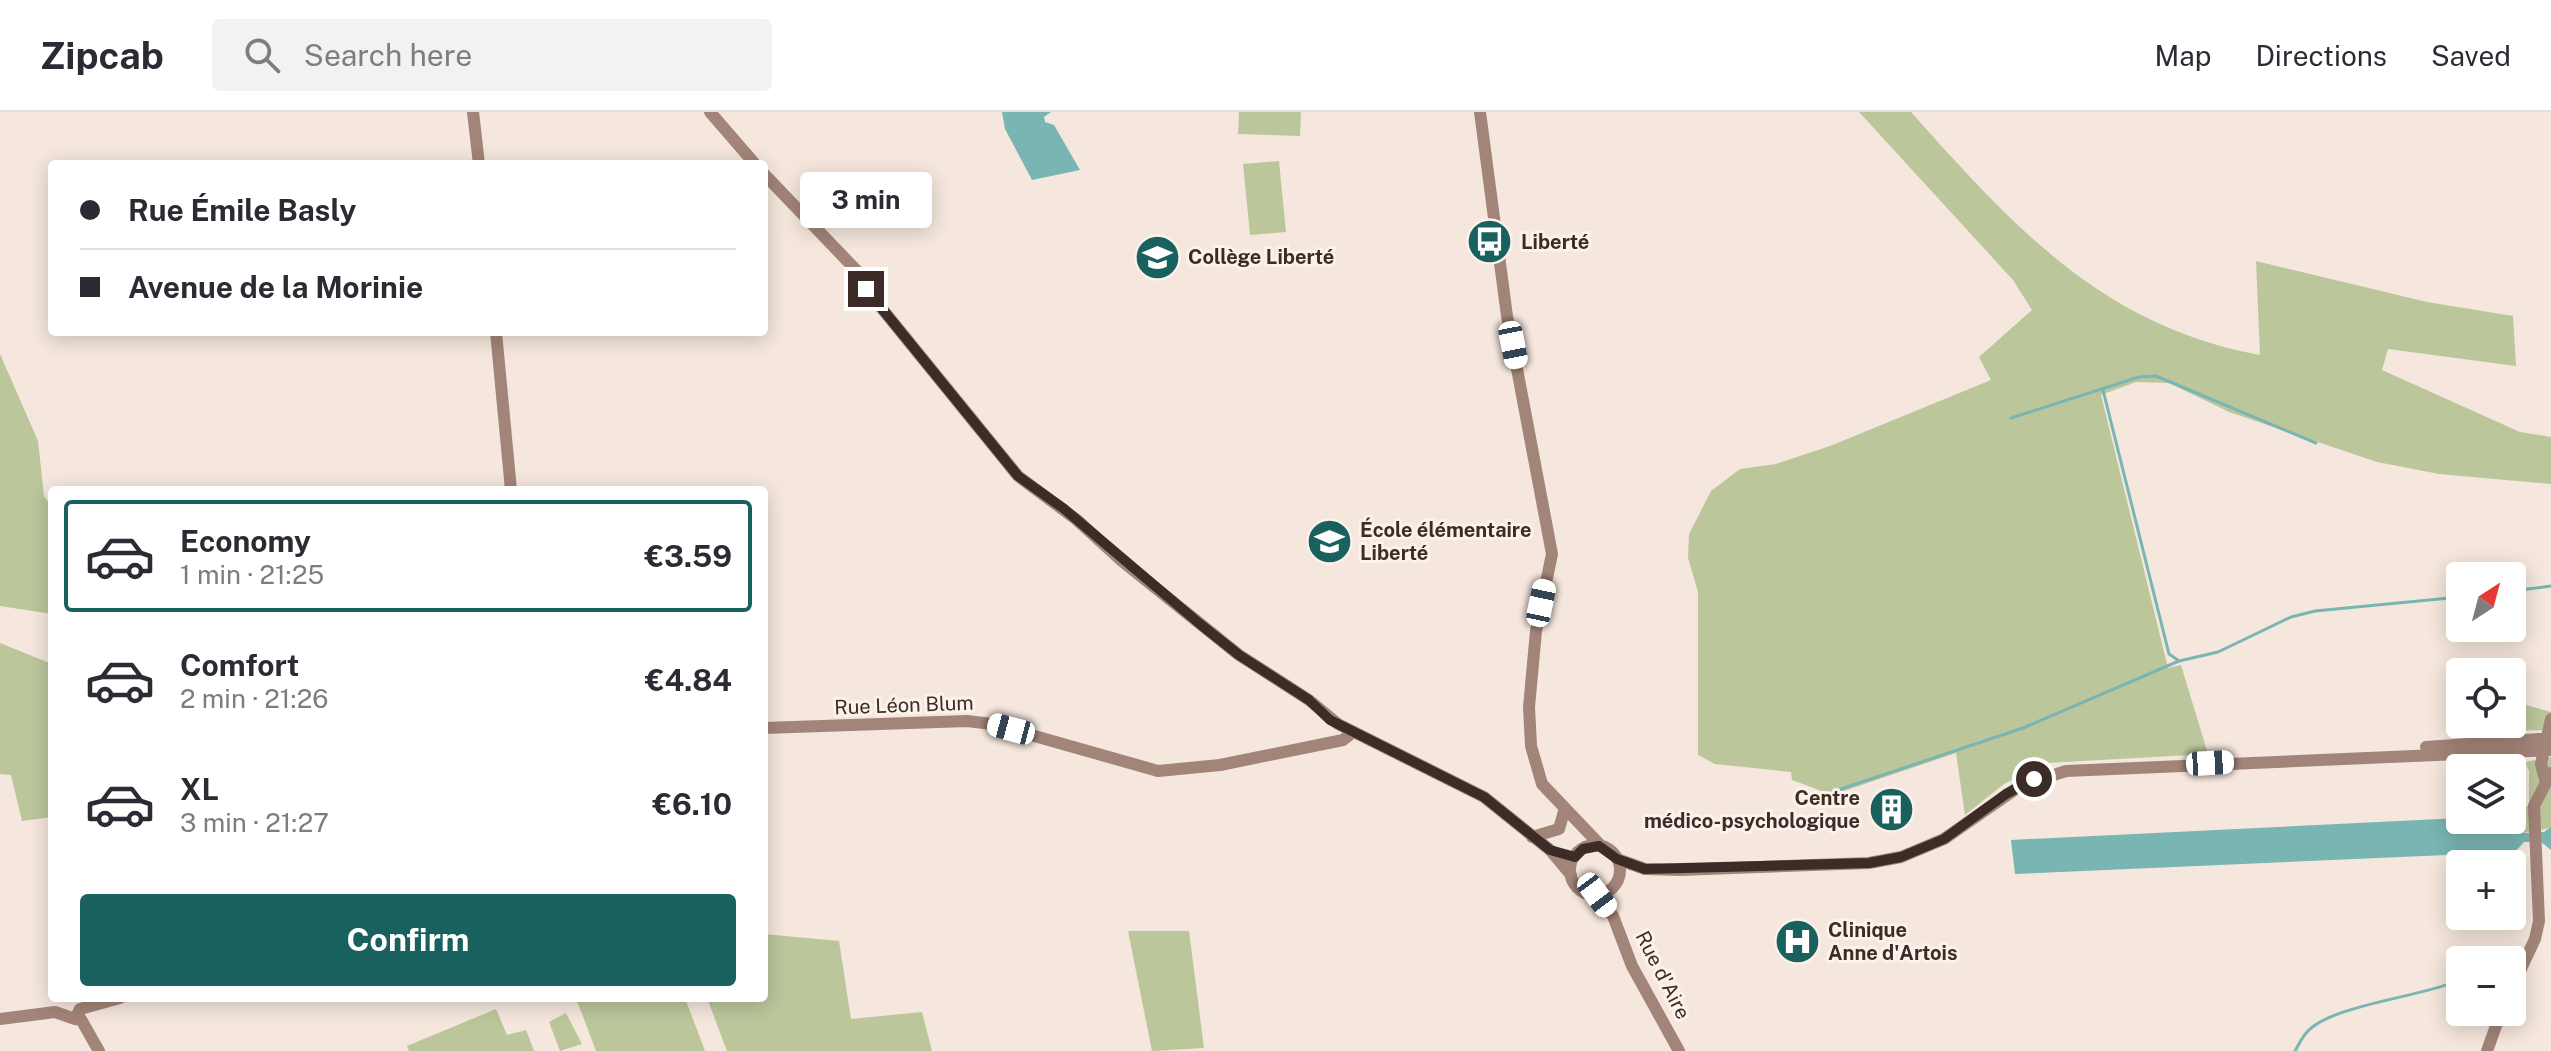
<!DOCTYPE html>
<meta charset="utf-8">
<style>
:root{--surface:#fff;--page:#f2f2f3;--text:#2b2b33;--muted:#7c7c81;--line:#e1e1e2;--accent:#19615f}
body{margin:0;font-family:"Public Sans",sans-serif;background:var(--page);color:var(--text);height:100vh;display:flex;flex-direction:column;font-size:30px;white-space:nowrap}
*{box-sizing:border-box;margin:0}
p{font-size:26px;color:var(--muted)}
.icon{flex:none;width:44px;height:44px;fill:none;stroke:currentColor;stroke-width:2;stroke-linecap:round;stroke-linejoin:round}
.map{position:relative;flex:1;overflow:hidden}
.side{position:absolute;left:48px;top:374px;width:720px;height:516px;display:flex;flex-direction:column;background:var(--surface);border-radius:8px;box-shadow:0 4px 20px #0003}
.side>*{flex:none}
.top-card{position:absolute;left:48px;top:48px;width:720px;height:176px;border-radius:8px;box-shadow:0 4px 20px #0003;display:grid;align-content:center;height:176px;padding:0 32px;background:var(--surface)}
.needle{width:52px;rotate:36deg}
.buttons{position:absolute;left:2446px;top:450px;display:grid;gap:16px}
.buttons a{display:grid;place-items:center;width:80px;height:80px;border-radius:8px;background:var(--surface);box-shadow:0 4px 20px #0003;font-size:40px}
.end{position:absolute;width:36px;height:36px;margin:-18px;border:10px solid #3b2c28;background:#fff;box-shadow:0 0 0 4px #fff}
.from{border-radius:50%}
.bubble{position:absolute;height:56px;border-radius:8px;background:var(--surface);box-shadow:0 4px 20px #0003;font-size:26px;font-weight:700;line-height:56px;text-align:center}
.car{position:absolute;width:24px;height:48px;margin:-24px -12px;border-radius:10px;box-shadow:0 0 6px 2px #0007;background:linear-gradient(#fff 24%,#345 0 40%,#fff 0 76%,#345 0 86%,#fff 0)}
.top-card b{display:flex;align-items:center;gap:28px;height:76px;font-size:30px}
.top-card b+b{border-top:2px solid var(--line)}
.top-card i{width:20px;height:20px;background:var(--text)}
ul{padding:14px 0 0;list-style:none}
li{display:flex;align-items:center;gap:24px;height:112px;margin:0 16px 12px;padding:0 16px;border:4px solid transparent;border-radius:8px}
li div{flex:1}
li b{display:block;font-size:30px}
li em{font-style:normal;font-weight:700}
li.selected{border-color:var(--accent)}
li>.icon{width:72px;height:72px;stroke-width:1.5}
.action{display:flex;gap:16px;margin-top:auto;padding:16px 32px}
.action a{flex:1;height:92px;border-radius:8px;background:var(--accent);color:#fff;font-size:32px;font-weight:700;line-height:92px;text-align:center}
header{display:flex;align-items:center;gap:48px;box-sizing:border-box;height:112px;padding:0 40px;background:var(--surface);border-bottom:2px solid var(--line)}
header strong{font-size:38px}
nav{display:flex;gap:44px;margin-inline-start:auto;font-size:28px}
.search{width:560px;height:72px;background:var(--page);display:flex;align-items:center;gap:20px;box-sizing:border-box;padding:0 28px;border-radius:8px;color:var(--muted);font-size:30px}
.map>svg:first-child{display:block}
</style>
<header>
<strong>Zipcab</strong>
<div class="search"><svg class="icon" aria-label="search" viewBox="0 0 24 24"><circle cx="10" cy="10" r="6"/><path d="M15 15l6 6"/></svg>Search here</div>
<nav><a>Map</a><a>Directions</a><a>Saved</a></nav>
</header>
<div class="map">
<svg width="2551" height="939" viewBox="0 0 2551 939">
<rect width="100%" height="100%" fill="#f5e7dd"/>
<path fill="#bcc69b" d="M 1239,0 L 1301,0 L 1300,24 L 1238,22 Z
M 1859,0 L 1911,0 C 2013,114 2102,214 2260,243 L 2256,149 L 2427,190 L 2513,204 L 2516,254 L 2388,237 L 2382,258 L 2520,320 L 2551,325 L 2551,372 L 2439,362 L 2377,350 L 2229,300 L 2169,271 L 2136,270 L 2101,283 L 2168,556 L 2181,553 L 2208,642 L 2047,651 L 2004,672 L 1965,703 L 1956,641 L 1826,685 L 1819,678 L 1792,668 L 1791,660 L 1715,652 L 1698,643 L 1698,480 L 1688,446 L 1689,422 L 1711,379 L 1740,357 L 1776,352 L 1830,334 L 1991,268 L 1979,245 L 2032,198 L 2013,168 Z
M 1279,49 L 1286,120 L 1250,123 L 1243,52 Z
M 0,242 L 38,329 L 44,384 L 52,395 L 52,502 L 0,494 Z
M 0,531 L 52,552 L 52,705 L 22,709 L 11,663 L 0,662 Z
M 2512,589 L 2551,600 L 2551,618 L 2486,619 L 2489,612 L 2512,612 Z
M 2551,645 L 2551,716 L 2522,721 L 2510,708 L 2512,695 L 2529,694 L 2529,659 L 2525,650 Z
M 1128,819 L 1189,819 L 1204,936 L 1152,939 Z
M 764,822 L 839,829 L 851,907 L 922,900 L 932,939 L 727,939 L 707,886 L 764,886 Z
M 576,886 L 685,886 L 705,939 L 596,939 Z
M 496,897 L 507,923 L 526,918 L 534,939 L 409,939 L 407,934 Z
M 566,901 L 582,932 L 560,939 L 549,910 Z"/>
<path fill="#79b5b2" d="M 1002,0 L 1051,0 L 1044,5 L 1045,10 L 1054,13 L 1080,58 L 1032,68 L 1005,17 Z
M 2460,706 L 2510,708 L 2523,721 L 2544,720 L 2551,715 L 2551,738 L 2541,730 L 2524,730 L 2515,740 L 2015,762 L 2011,728 Z"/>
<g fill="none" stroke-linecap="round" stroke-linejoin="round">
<path stroke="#79b5b2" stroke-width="3" d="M 2103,278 L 2169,542 L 2179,549
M 2011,306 L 2139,265 L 2156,264 L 2316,331
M 2512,479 L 2551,474
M 1826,682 L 2023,616 L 2179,549 L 2218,540 L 2291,505 L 2315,499 L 2460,485
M 2295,939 C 2299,932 2303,923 2309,918 C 2334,893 2425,884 2460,868"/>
<path stroke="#a38478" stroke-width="12" d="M 473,0 L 479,52
M 710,0 L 755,52
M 1480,0 L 1507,204 L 1552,442 L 1536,519 L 1529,595 L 1531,634 L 1542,672 L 1602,735
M 764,62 L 857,159 L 866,177 L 1018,364 L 1077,408 L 1122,449 L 1239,543 L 1309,588 L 1338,612 L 1484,685 L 1550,738 L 1571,763
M 496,220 L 511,378
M 764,616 L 967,609 L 992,612 L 1158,659 L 1220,653 L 1343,628 L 1353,620
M 2426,635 L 2551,626
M 2546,671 L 2541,652 L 2551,607
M 1532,725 L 1559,717 L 1565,696
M1570 758a25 25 0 1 1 50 0a25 25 0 1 1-50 0Z
M 1617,747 L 1645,757 L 1680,758 L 1869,751 L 1901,745 L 1944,727 L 2020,674 L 2066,659 L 2551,638
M 1597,783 L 1613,804 L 1632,854 L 1679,939
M 2512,876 L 2535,827 L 2539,809 L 2534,694 L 2551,661
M 80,897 L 120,886
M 79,904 L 99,939
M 0,907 L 55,900 L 75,907 L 80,897
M 2487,939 L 2501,900"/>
</g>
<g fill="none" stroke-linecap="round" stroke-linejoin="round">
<path stroke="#3b2c28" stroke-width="10" d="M 866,177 L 1018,364 L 1063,396 L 1200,512 L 1239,543 L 1309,588 L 1330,608 L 1484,685 L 1550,738 L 1575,745 L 1583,737 L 1599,734 L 1617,747 L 1645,757 L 1869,751 L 1901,745 L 1944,727 L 2006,682 L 2034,667"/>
</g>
<defs>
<symbol id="bus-disc" viewBox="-11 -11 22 22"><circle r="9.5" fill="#19615f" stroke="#fcf2ea"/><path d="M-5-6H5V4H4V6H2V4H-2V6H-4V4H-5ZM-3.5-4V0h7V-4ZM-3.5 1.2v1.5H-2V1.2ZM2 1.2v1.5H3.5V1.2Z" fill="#fff"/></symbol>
<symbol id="school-disc" viewBox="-11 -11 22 22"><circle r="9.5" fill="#19615f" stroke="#fcf2ea"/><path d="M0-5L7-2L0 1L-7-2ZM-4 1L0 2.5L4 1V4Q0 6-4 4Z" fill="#fff"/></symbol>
<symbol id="building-disc" viewBox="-11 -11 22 22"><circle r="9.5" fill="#19615f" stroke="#fcf2ea"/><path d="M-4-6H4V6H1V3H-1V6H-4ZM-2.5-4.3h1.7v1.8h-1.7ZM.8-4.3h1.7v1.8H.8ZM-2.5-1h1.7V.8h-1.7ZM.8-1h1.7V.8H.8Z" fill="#fff"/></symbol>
<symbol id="hospital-disc" viewBox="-11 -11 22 22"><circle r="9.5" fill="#19615f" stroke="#fcf2ea"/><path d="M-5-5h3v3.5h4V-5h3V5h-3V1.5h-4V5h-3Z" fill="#fff"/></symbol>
</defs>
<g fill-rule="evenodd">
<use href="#bus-disc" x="1464" y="104" width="51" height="51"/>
<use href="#school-disc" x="1132" y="120" width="51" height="51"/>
<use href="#school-disc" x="1304" y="404" width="51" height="51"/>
<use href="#building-disc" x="1866" y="672" width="51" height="51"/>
<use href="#hospital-disc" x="1772" y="804" width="51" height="51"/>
</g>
<g text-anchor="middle" stroke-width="6" stroke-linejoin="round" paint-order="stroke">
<g font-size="20" font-weight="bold" fill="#3b2c28" stroke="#fcf2ea" text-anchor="start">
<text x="1521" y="137">Liberté</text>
<text x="1188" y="152">Collège Liberté</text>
<text x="1360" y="425">École élémentaire<tspan x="1360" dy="23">Liberté</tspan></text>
<text x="1860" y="693" text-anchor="end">Centre<tspan x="1860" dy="23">médico-psychologique</tspan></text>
<text x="1828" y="825">Clinique<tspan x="1828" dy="23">Anne d'Artois</tspan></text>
</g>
<g font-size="20" fill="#3b2c28" stroke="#fcf2ea">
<text transform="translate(904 593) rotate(-2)" y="7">Rue Léon Blum</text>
<text transform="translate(1663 863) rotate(63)" y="7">Rue d'Aire</text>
</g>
</g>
</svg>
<div class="buttons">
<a><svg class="needle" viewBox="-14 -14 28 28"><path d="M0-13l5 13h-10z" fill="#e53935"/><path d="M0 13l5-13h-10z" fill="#7c7c81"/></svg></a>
<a><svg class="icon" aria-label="locate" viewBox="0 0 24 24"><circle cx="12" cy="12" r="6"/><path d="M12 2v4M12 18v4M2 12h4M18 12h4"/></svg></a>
<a><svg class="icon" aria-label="layers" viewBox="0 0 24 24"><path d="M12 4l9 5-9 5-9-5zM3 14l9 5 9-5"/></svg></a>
<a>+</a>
<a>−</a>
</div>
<i class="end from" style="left:2034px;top:667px"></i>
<i class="end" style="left:866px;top:177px"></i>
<div class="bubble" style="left:800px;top:60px;width:132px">3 min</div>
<i class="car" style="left:1513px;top:233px;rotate:169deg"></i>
<i class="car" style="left:1541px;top:491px;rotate:12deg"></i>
<i class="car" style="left:1011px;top:617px;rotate:285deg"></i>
<i class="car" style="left:2210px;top:651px;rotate:87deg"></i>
<i class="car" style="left:1597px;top:783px;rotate:143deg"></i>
<div class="top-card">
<b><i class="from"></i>Rue Émile Basly</b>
<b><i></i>Avenue de la Morinie</b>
</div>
<section class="side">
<ul>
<li class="selected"><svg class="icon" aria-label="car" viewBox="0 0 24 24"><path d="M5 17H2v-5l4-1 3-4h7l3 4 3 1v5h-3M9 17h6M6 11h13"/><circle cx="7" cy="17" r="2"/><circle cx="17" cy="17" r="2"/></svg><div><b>Economy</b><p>1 min · 21:25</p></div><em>€3.59</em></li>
<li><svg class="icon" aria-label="car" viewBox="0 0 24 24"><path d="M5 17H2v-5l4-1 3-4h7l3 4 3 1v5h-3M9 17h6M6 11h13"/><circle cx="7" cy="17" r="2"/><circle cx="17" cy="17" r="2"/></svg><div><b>Comfort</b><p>2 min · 21:26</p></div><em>€4.84</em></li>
<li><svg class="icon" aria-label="car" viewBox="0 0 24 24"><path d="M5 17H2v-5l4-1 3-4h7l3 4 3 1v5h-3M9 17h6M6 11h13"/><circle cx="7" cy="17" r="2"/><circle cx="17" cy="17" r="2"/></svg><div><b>XL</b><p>3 min · 21:27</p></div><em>€6.10</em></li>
</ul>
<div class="action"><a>Confirm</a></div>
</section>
</div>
